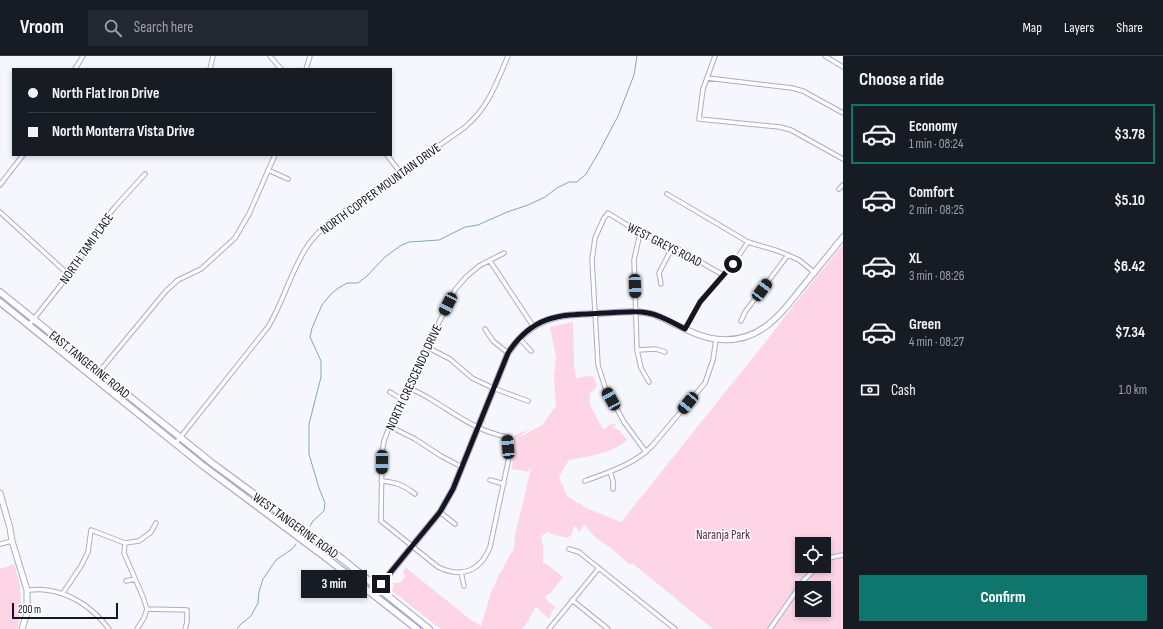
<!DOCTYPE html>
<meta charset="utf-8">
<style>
:root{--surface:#171b24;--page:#242831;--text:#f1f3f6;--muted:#9ea1a6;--line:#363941;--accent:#0f766e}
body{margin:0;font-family:"Sofia Sans Condensed",sans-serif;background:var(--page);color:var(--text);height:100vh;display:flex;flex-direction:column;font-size:15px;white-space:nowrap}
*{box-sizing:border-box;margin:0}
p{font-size:13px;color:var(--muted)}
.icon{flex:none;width:22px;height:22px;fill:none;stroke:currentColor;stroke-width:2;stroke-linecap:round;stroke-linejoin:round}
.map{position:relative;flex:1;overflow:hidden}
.details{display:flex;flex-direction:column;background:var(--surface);width:320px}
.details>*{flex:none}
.guide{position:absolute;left:12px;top:12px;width:380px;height:88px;border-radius:0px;box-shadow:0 2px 6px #0003;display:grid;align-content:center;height:88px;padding:0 16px;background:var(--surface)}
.tools{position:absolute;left:795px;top:481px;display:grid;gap:8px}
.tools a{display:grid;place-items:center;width:36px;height:36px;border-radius:0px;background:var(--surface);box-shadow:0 2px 6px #0003;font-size:20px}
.scale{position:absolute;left:12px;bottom:10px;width:106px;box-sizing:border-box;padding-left:4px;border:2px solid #151521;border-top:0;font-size:11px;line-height:14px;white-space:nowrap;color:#151521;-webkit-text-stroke:3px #fff;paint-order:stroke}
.end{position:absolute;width:18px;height:18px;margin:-9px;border:5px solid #151521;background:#fff;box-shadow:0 0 0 2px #fff}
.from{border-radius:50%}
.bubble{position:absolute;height:28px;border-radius:0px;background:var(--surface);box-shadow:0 2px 6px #0003;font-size:13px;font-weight:700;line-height:28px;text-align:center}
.car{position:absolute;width:12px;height:24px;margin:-12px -6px;border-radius:5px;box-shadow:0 0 3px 1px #0007;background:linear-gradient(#222 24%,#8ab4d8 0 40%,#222 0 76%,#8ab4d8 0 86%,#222 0)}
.guide b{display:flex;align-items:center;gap:14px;height:38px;font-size:15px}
.guide b+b{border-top:1px solid var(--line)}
.guide i{width:10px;height:10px;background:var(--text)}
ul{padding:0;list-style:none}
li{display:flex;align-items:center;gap:12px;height:60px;margin:0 8px 6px;padding:0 8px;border:2px solid transparent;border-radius:0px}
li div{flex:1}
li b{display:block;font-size:15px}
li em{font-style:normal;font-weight:700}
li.active{border-color:var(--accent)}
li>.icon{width:36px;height:36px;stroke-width:1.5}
h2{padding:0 16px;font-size:18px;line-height:48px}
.pay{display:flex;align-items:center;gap:10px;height:44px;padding:0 16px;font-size:15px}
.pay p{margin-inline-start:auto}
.cta{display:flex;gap:8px;margin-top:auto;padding:8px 16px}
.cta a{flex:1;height:46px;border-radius:0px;background:var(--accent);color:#fff;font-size:16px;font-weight:700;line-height:46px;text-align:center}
header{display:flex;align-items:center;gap:24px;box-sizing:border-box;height:56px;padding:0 20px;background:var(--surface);border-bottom:1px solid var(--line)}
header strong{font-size:19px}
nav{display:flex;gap:22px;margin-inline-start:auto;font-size:14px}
.search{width:280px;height:36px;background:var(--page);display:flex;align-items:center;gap:10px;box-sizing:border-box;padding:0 14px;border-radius:0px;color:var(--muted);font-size:15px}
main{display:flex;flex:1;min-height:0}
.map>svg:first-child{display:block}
</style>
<header>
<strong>Vroom</strong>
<div class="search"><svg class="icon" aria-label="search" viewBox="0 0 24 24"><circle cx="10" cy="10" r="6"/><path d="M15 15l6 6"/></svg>Search here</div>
<nav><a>Map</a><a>Layers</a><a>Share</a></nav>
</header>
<main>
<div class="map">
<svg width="843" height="573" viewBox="0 0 843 573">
<rect width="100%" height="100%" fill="#f6f6fd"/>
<path fill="#fdd5e5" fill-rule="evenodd" d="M 843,188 L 843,573 L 713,573 L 632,507 L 630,509 L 611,492 L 602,486 L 593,479 L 584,468 L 580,476 L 577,474 L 578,472 L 574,470 L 572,478 L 568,482 L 554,479 L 548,476 L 541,480 L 543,491 L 543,507 L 548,509 L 563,521 L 550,538 L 548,538 L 545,541 L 549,546 L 556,551 L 552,555 L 550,561 L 549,563 L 537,551 L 535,552 L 530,561 L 528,561 L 530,563 L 522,573 L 441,573 L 434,568 L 392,535 L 394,527 L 400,527 L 405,521 L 405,519 L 403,517 L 405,511 L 471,564 L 481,570 L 492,533 L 494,531 L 499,518 L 500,518 L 511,497 L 513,496 L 515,486 L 514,483 L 531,413 L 530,412 L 528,416 L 512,413 L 514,380 L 529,373 L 517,382 L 517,393 L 518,382 L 542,369 L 556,350 L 554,319 L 556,302 L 550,271 L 573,266 L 574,311 L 576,322 L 578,322 L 588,320 L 593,320 L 597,329 L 595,333 L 590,337 L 590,349 L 600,368 L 601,368 L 602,373 L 607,372 L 607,370 L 615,367 L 616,368 L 616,369 L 613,371 L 620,375 L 627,384 C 612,398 588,400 569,404 L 559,421 L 567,440 L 575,445 L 576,447 L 579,447 L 586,452 L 621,466 L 771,279 L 790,254 ZM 802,488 L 824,488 L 824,510 L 802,510 ZM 802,532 L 824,532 L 824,554 L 802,554 Z
M 14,508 L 20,530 L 21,547 L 18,570 L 17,573 L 0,573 L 0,513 Z"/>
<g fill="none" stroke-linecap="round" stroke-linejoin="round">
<path stroke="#81a9bb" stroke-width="1" d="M 310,470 L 313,465 L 324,455 L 325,447 L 319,432 L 309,398 L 309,368 L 321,321 L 321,305 L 310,281 L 312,272 L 322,249 L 330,239 L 337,233 L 347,227 L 358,227 L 367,220 L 385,201 L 400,190 L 409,186 L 439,184 L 465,171 L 478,169 L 507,156 L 528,149 L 545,141 L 557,132 L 569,126 L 577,126 L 586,118 L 599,96 L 618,60 L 634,19 L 637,0
M 237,573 L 241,568 L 251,560 L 258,547 L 259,536 L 263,523 L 276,504 L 292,493 L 296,488"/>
<defs>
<path id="street" d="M 270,0 L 281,13
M 715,0 L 703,33 L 699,63 L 780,71 L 791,74 L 843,103
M 825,0 L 843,11
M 75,13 L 83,0
M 210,13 L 213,0
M 306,13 L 310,0
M 707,22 L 792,32 L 803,35 L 843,57
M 387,99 L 400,116
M 268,114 L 288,123
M 0,129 L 23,99
M 839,133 L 843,129
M 667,138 L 748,186 L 778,195 L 788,199 L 799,204 L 815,217
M 0,156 L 69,219
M 640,177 L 634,204 L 637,294 L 641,312 L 649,326
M 490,205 L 533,270
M 661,228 L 659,217 L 673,190
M 741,265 L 745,256 L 788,199
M 29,269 L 75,211 L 100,170 L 115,151 L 145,118
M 485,273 L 493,285 L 508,297
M 685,273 L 700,246 L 733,208 L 748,186
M 519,282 L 531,295
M 427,291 L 450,303 L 472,322 L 493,332 L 528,345
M 637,294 L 656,293 L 665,296
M 94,322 L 166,235 L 178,224 L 201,213 L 235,182 L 249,158 L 275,99
M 407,331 C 416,335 424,339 432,344 C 457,359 478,376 508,381 L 509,401 L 490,491 C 480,516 461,522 438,511 L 381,465 L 382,396 L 384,385 L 395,355 L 455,234 L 466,221 L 479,210 L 504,197
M 390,336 L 401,343
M 389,370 L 415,383 L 441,400 L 462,411
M 175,388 L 268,271 C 284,245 291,214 308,189 C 315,179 323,172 332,164 L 464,72 C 489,51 496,28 508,0
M 646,396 L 624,366 L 605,331 L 598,309 L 592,204 L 595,182 L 604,162 L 608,157 L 640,177 L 673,190 L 723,219
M 610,416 L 613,425 L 613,433
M 490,424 L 504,428
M 381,425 C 395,426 404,429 415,438
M 585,425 C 609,416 635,408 652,390 L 705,327 L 713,304 L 716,283
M 440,456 L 455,468
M 125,487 L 124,497 L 143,541 L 147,553 L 144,562 L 137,573
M 0,488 L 12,485
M 569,493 L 579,496 L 585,501 L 675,573
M 824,505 L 833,501 L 843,499
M 461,516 L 464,530
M 126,525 L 135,523
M 27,534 C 33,534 40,533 46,534 C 72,537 94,553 109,573
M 63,537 L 81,510 L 88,496 L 91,474 L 125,487 L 139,485 L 151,476 L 156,467
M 572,544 L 608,573
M 147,553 L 187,554 L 187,566 L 185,573
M 549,573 L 599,512
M 770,573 L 804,524 L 818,510"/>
<path id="secondary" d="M 0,437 L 10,472 L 12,485 L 27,534 L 27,557 L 22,573
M 373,538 L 440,456 L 453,433 L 508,297 C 535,257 563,259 607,257 C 623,256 640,254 655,259 C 675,267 694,280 715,283 C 759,289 780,259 804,229 C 817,213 830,197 843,181"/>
<path id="primary" d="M 0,236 L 212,407 L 341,502 L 429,573
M 0,246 L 202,409 L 329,504 L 417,573"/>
</defs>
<use href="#street" stroke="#ababcc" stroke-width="5.5"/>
<use href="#secondary" stroke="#ababcc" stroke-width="7"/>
<use href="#primary" stroke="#ababcc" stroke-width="8"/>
<use href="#street" stroke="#fff" stroke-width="3.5"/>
<use href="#secondary" stroke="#fff" stroke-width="5"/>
<use href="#primary" stroke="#fff" stroke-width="5.5"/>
</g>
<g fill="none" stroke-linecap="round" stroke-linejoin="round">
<path stroke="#151521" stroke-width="5" d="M 381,528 L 440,456 L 453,433 L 508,297 C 534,257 562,259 605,257 C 619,257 634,254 648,257 C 661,259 673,267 685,273 L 700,246 L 733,208"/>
</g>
<g text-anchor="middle" stroke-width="3" stroke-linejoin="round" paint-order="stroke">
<g font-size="13" fill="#151521" stroke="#fff">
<text transform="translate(380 132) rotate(-36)" y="5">NORTH COPPER MOUNTAIN DRIVE</text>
<text transform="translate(665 188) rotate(27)" y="5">WEST GREYS ROAD</text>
<text transform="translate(86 192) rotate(-55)" y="5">NORTH TAMI PLACE</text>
<text transform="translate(90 308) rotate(39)" y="5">EAST TANGERINE ROAD</text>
<text transform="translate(413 321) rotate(-65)" y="5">NORTH CRESCENDO DRIVE</text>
<text transform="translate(296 469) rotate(36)" y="5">WEST TANGERINE ROAD</text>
</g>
<g font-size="13" fill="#5b1f3d" stroke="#fff">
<text x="723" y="483">Naranja Park</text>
</g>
</g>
</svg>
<div class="tools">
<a><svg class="icon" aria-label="locate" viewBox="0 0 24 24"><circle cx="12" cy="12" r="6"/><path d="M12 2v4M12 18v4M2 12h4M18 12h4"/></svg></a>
<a><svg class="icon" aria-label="layers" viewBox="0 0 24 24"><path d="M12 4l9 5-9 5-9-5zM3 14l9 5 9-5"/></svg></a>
</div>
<div class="scale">200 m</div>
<i class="end from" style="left:733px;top:208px"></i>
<i class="end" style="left:381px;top:528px"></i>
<div class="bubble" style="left:301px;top:514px;width:66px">3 min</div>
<i class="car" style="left:635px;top:230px;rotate:178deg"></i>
<i class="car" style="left:762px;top:234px;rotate:37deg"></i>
<i class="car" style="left:448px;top:248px;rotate:207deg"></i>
<i class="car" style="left:611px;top:343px;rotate:331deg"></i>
<i class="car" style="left:688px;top:347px;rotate:219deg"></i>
<i class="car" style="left:508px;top:391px;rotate:355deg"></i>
<i class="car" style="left:382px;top:406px;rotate:181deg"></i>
<div class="guide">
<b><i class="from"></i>North Flat Iron Drive</b>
<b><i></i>North Monterra Vista Drive</b>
</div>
</div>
<section class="details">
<h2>Choose a ride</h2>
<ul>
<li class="active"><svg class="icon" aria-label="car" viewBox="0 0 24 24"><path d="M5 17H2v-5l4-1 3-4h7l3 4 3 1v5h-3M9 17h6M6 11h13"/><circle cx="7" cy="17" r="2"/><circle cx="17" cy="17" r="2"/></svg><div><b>Economy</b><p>1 min · 08:24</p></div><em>$3.78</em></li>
<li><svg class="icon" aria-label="car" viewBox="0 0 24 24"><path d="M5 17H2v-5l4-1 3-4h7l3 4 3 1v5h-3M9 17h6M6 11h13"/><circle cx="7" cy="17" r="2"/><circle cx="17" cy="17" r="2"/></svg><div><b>Comfort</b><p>2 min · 08:25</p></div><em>$5.10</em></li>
<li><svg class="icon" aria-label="car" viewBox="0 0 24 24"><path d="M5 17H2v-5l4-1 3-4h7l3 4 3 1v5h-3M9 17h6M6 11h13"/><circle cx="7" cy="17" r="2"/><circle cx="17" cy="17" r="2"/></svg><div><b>XL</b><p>3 min · 08:26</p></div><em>$6.42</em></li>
<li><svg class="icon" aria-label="car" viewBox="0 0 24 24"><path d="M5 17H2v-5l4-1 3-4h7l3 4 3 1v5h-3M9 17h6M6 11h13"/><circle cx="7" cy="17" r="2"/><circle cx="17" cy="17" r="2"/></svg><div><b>Green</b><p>4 min · 08:27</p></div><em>$7.34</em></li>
</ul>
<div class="pay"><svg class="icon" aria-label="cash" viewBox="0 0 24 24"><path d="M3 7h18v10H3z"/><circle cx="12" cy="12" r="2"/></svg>Cash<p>1.0 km</p></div>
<div class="cta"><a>Confirm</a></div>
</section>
</main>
